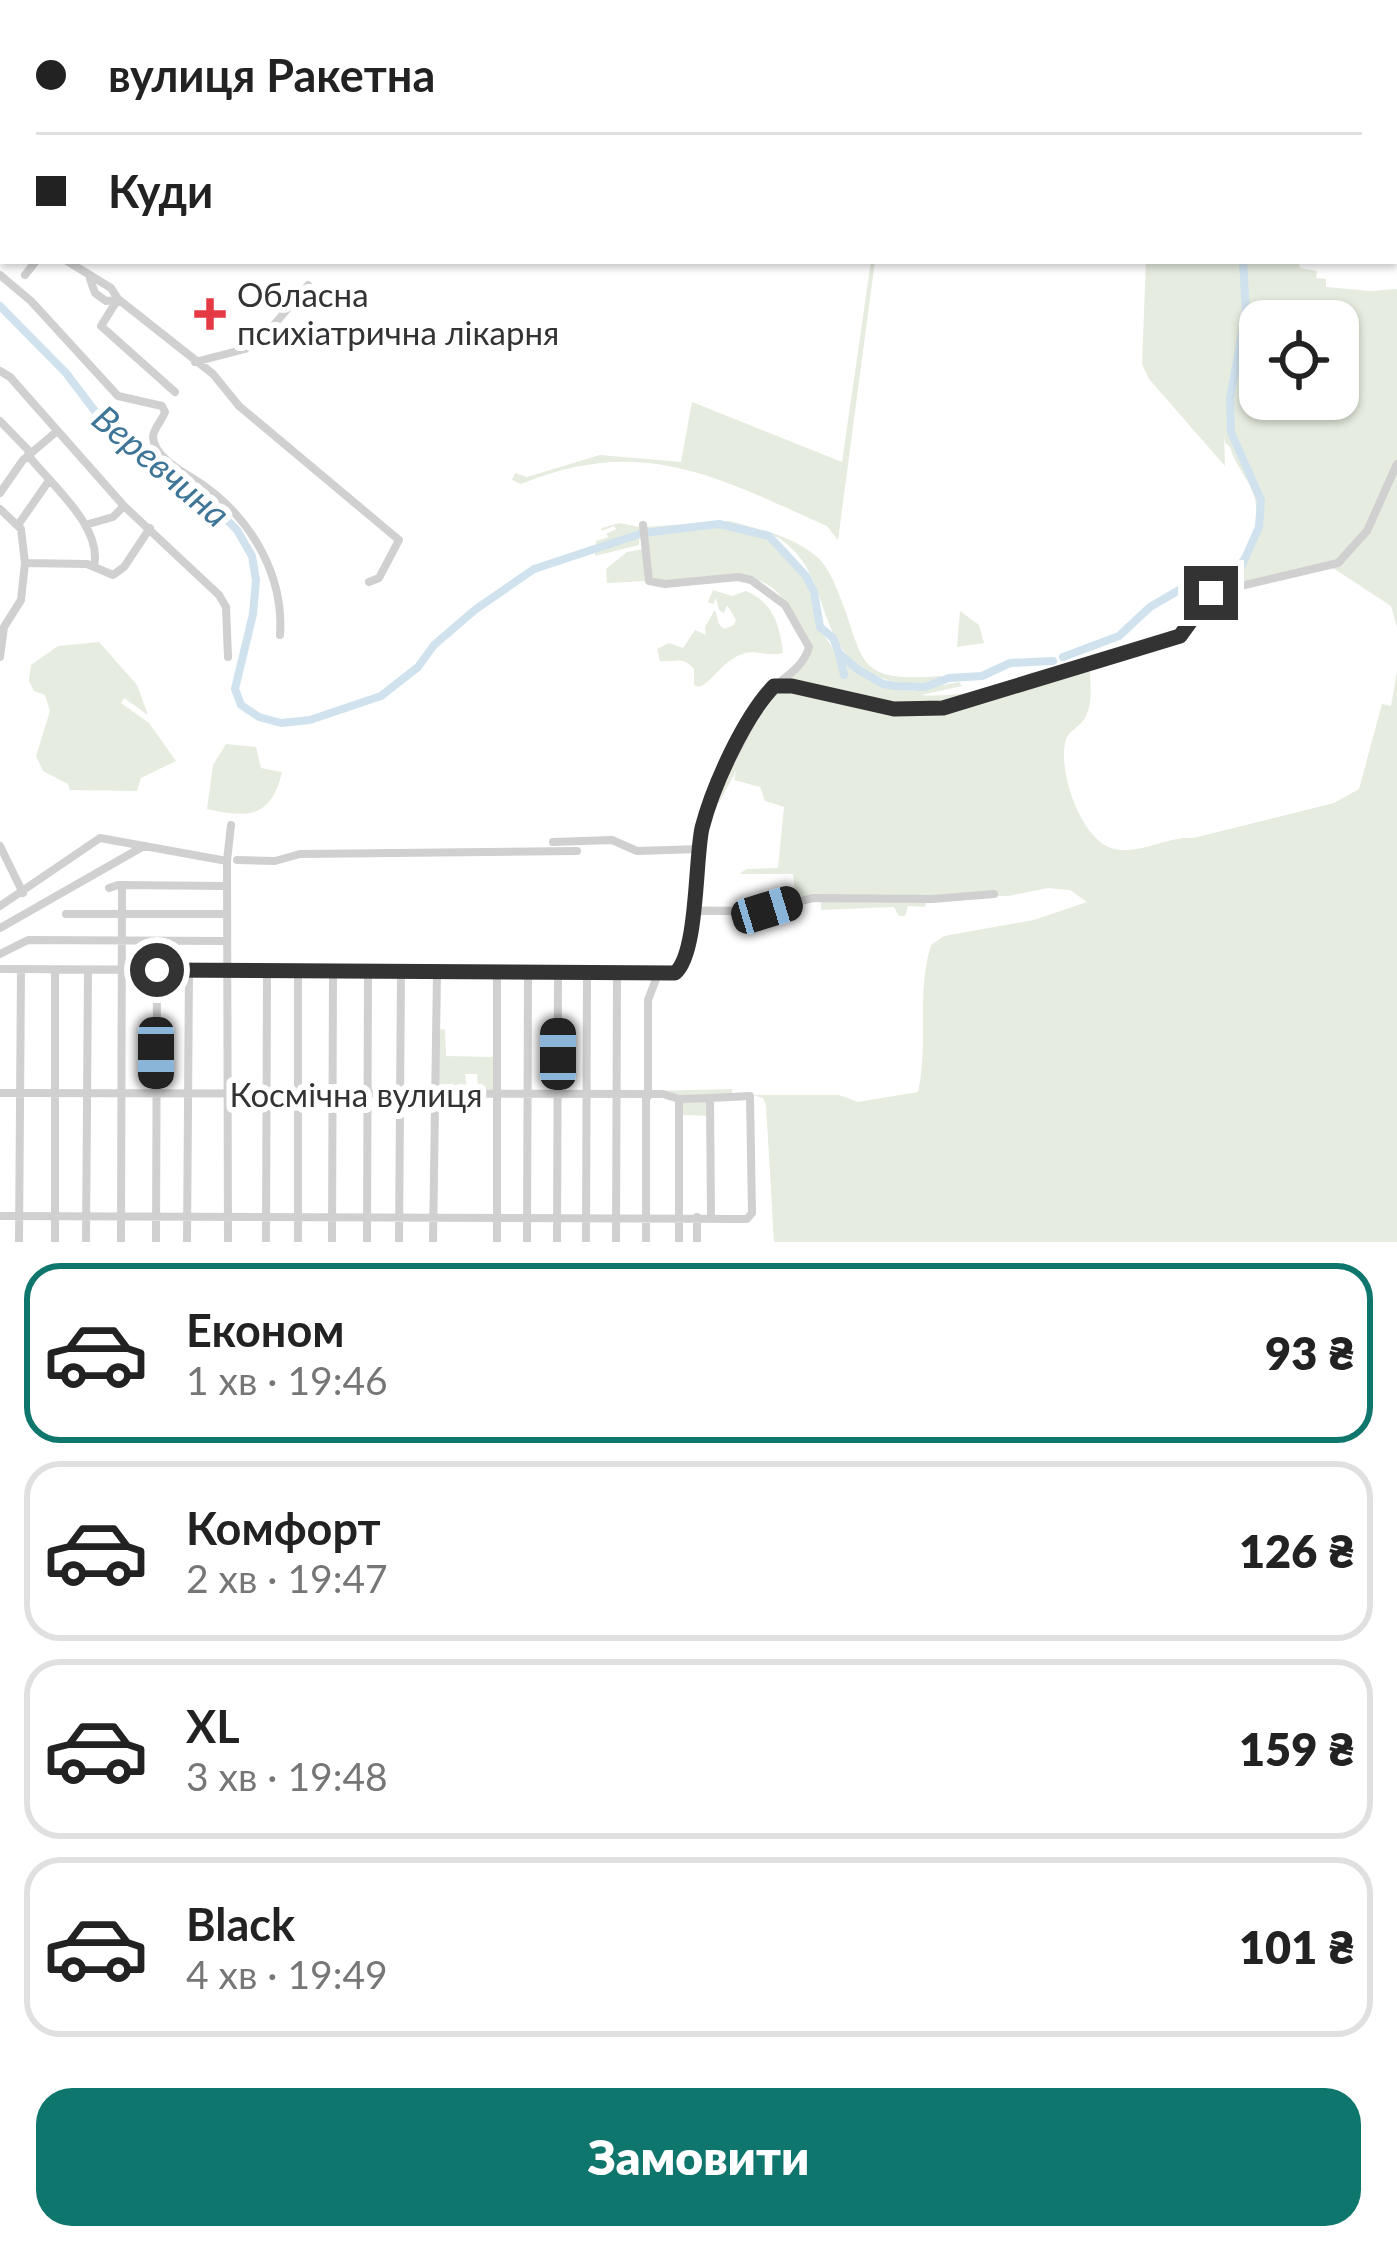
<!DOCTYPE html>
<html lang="uk">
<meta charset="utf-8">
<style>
:root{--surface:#fff;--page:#f6f6f6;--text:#222;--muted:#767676;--line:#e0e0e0;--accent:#0f766e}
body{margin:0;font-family:Lato,sans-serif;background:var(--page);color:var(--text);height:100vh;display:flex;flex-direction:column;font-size:45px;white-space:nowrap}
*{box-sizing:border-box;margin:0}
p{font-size:39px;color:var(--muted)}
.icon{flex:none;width:66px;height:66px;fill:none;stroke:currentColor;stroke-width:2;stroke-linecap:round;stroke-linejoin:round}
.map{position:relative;height:1242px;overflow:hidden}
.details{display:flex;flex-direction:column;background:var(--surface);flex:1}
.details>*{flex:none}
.guide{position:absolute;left:0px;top:0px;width:1398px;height:264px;box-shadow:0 3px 9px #0004;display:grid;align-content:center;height:264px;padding:0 36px;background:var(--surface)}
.tools{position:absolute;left:1239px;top:300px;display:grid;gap:24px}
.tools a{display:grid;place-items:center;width:120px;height:120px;border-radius:24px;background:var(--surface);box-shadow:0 3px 9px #0004;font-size:60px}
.end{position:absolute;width:54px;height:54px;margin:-27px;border:15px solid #333;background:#fff;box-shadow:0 0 0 6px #fff}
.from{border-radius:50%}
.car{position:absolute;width:36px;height:72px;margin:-36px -18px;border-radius:15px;box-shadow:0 0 9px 3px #0007;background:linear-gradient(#222 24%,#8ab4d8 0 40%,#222 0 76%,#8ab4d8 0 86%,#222 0)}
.guide b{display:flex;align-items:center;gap:42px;height:114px;font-size:45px}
.guide b+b{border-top:3px solid var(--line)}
.guide i{width:30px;height:30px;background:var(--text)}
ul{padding:21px 0 0;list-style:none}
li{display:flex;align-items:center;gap:36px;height:180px;margin:0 24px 18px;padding:0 12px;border:6px solid var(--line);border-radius:36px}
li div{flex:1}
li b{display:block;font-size:45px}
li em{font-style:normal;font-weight:800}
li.current{border-color:var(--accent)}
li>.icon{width:108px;height:108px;stroke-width:1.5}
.cta{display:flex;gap:24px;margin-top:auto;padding:24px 36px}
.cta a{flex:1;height:138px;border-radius:36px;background:var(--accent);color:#fff;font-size:48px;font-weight:800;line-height:138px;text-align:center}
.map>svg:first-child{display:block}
</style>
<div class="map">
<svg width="1397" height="1242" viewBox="0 0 1397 1242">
<rect width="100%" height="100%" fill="#fff"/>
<path fill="#e6ecdf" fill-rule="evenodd" d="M 871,261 L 875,261 L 838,540 L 827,526 C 717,477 642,434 521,484 L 512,480 L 515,473 L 527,477 L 600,455 L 681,462 L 692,402 L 842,462 Z
M 1146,261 L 1298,261 L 1300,268 L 1317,271 L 1316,278 L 1326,279 L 1326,287 L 1370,291 L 1397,289 L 1397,460 C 1386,494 1370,535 1341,558 C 1325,571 1237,585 1212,590 L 1210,573 L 1215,578 C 1243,566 1262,530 1255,499 C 1250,480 1235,466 1230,447 L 1225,443 L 1224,432 L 1225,466 L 1149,379 L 1142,364 ZM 1260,321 L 1338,321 L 1338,399 L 1260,399 Z
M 1397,469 L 1397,627 L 1391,606 L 1333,568 L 1217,595 L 1192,632 L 1217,593 L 1343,561 L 1367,533 Z
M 729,521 C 759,529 790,535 816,556 C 825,563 832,577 836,587 C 867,660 850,683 941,676 L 939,684 C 921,683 900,685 884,679 C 811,653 835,579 783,541 C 773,533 760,533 748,530 L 779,545 L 807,580 L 817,625 L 838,656 L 854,669 L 885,686 L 912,691 L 959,682 L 962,686 L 921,695 C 955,698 1001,688 1032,672 L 1037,674 L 1034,678 L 949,704 L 905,706 L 792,683 L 789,678 L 809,657 L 812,644 C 799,623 783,587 757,580 C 732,572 684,585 651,578 L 645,527 Z
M 619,523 L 640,527 L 639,545 L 595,556 L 596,541 L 609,537 L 606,534 L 616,529 L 614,526 L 601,531 L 602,528 Z
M 644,549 L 647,581 L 607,583 L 606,569 L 627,552 Z
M 713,590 L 732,596 L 746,591 C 773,602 780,626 783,653 C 770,657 756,650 745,653 C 722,660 716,679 699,687 L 694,685 L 694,669 C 682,655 674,663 660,661 L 657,649 L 669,643 L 683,648 L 695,630 L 706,635 L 705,627 L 715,610 L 719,624 L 724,629 L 734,625 L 736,620 L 727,605 L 724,613 L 719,610 L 716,598 L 713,604 L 708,602 Z
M 960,611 L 979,625 L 984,643 L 957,647 Z
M 1181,640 L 1090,668 C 1090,685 1094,708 1082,722 C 1075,730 1067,732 1065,743 C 1059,773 1080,837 1111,848 C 1137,857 1166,836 1193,838 L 1334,803 L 1359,789 L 1382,704 L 1391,706 L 1397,671 L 1397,1242 L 774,1242 L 766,1105 L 763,1098 L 753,1095 L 839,1095 L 858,1102 L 918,1092 C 929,1043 916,994 931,945 L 944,936 L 1034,920 L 1087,902 L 1070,890 L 1048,888 L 1008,896 L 805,897 L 770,908 L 698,909 L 698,906 L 766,907 L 795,894 L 793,874 L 739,874 L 747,869 L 778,868 L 784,807 L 765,801 L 760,787 L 734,780 L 736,771 L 719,803 L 714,798 L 769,695 L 785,686 L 867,707 L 923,713 L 972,704 Z
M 99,642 L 137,685 L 148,715 L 124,698 L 121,703 L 149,723 L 176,761 L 141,778 L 137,791 L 70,790 L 68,784 L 43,771 L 36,756 L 50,711 L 45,695 L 34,691 L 29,681 L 31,665 L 58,646 Z
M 226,744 L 256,747 L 261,768 L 282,772 C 271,819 247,818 207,809 L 213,765 Z
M 927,900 L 925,907 L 908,906 L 905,916 L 899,916 L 894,907 L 821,910 L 821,901 Z
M 445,1029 L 446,1056 L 492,1057 L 496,1049 L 496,1093 L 478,1087 L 477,1074 L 465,1074 L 467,1091 L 436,1092 L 438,1030 Z
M 732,1089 L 732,1094 L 709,1097 L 708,1116 L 683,1115 L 683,1098 L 650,1091 Z"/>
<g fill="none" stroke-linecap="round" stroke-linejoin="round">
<path stroke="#cfe2ee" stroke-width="8" d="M 1136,3 L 1138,0
M 0,306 L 66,373 L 110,431 L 196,489 L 237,530 L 252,556 L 256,580 L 253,614 L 235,689 L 241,705 L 259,717 L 281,723 L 310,720 L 381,696 L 418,667 L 434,645 L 476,609 L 534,569 L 643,533 L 719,524 L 769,536 L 806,576 L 814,592 L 820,627 L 833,638 L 839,653 L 857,669 L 883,684 L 895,686 L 925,687 L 949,678 L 982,676 L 1010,663 L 1053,661
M 839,654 L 844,675
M 1063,657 L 1119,636 L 1150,607 L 1186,586 L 1227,580 L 1239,572 L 1259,527 L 1261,500 L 1231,432 L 1230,398 L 1246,312 L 1243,261"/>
<path stroke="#d0d0d0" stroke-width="8" d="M 152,0 L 156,3
M 196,0 L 199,3
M 1331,0 L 1338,3
M 1205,1 L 1212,3
M 32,3 L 33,0
M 78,3 L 79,0
M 136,3 L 138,0
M 1242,3 L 1243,0
M 1395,28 L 1397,29
M 0,34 L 3,35
M 0,75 L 3,68
M 0,85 L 3,87
M 1395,124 L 1397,125
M 1395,136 L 1397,132
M 1395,173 L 1397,174
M 0,218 L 3,220
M 1395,243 L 1397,243
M 67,261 L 111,288 L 118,299 L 213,374 L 239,406 L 399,540 L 379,578 L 369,582
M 0,275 L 31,301 L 118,396 L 162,406 L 165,412 C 163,419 153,429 153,437 C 154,460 192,476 207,488 C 253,522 284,577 280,635
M 25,275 L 36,261
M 90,279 L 95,293 L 106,301 L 115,300
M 118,299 L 101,326 L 175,392
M 195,362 L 245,349 L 267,333 L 308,285
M 0,371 L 10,377 L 124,506 L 219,595 L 226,607 L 228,657
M 0,421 L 31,453
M 28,455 C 50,484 103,526 94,566
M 0,493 L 23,460 L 56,432
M 0,509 L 21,529 L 25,563 L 21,600 L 4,627 L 0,657
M 18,525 L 48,482
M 85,525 L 113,517 L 124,506
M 25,563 L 87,564 L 113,575 L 124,567 L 150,528
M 783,684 L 894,709 L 943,708 L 1165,642 L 1189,628 L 1211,593 L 1338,563 L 1367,531 L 1397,464
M 553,842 L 612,840 L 637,851 L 699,849
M 0,846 L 23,893
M 237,860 L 275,861 L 300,854 L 577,851
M 109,888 L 118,885 L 227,886
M 0,906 L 100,838 L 227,861
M 691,911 L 761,911 L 813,898 L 932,899 L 994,894
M 66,914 L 227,914
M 0,928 L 144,846
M 0,954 L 28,940 L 226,941
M 0,969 L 227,970
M 227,973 L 670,975 L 681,970 L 686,957 L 699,849 L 710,803 L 766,694 C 780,679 803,670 809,647 L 785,605 L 751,580 L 738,577 L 665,584 L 649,581 L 643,525
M 0,1093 L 663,1094 L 679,1099 L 710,1098
M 648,1096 L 648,1000 L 658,974
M 0,1216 L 747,1219 L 752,1213 L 750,1096 L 710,1098 L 711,1218
M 19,1242 L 21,970
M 55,1242 L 55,971
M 86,1242 L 88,970
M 121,1242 L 122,886
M 156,1242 L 157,970
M 187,1242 L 189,970
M 228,1242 L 227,861 L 231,825
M 266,1242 L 267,973
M 298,1242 L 298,972
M 332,1242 L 333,972
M 367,1242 L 368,972
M 399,1242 L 401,971
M 433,1242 L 437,972
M 497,1242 L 497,972
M 527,1242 L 528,972
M 557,1242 L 558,972
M 586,1242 L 587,973
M 616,1242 L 617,973
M 646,1242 L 646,1097
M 679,1242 L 679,1099
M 697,1242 L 697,1217"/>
</g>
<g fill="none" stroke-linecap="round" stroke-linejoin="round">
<path stroke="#333" stroke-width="15" d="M 157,970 L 675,973 C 698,954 695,860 702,828 C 713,786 744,717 774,686 L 792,686 L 894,709 L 943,708 L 1180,636 L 1211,593"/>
</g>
<path fill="#e63946" stroke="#fff" stroke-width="4.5" d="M204 296h12v12h12v12h-12v12h-12v-12h-12v-12h12z"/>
<g text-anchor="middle" stroke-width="12" stroke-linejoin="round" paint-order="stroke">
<g font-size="33" fill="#333" stroke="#fff" text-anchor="start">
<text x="237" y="307">Обласна<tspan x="237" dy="38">психіатрична лікарня</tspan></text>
</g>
<g font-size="33" fill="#333" stroke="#fff">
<text x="356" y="1107">Космічна вулиця</text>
</g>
<g font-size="36" font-style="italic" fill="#3f7597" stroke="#fff">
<text transform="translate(161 466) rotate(40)" y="13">Веревчина</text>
</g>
</g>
</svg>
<div class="tools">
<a><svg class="icon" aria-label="locate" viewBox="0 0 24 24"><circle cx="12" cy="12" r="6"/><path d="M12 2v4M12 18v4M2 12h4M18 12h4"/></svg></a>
</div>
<i class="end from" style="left:157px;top:970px"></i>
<i class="end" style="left:1211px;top:593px"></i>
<i class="car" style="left:767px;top:910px;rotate:73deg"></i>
<i class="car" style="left:156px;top:1053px;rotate:180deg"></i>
<i class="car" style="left:558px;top:1054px;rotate:0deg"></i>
<div class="guide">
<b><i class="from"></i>вулиця Ракетна</b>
<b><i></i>Куди</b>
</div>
</div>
<section class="details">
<ul>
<li class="current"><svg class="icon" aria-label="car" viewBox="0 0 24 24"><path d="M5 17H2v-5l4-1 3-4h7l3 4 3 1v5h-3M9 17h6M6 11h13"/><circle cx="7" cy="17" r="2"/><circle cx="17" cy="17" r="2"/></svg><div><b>Економ</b><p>1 хв · 19:46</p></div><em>93 ₴</em></li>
<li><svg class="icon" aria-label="car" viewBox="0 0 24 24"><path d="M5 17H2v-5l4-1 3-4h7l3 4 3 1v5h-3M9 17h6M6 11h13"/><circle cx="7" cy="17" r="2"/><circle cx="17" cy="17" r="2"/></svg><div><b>Комфорт</b><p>2 хв · 19:47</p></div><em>126 ₴</em></li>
<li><svg class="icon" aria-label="car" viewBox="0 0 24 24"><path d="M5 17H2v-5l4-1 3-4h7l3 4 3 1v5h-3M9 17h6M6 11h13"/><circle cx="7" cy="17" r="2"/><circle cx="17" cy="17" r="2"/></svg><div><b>XL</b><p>3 хв · 19:48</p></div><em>159 ₴</em></li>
<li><svg class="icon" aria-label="car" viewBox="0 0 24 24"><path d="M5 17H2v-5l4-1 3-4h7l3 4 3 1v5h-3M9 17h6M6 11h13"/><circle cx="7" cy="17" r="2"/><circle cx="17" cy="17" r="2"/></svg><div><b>Black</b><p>4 хв · 19:49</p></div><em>101 ₴</em></li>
</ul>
<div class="cta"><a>Замовити</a></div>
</section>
